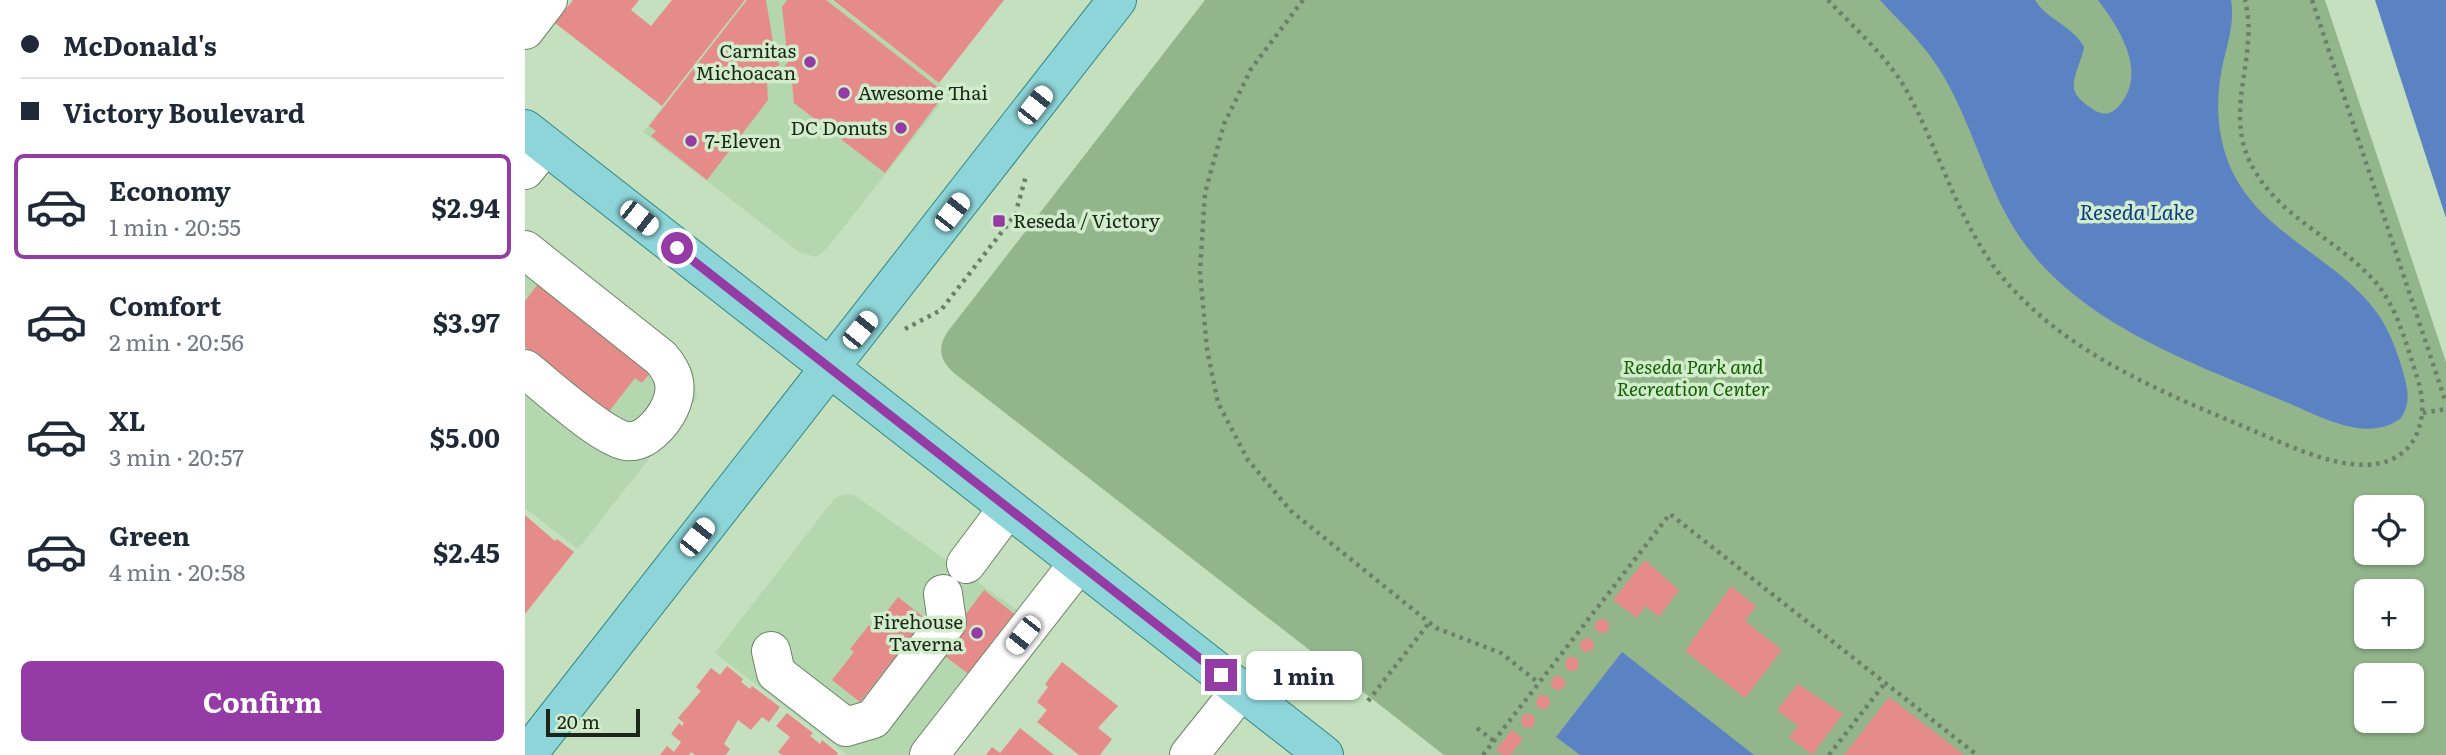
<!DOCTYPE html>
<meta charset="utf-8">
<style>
:root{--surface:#fff;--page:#f2f2f3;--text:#1f2937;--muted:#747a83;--line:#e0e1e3;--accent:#943ba6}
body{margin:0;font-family:Literata,serif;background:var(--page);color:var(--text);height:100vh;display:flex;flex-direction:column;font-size:26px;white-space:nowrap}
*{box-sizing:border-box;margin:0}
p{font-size:23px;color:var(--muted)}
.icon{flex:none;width:38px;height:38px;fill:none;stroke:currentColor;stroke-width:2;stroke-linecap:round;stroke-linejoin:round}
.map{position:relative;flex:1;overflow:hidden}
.details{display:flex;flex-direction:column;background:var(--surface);width:525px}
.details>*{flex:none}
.hud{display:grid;align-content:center;height:154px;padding:0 21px;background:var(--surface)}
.fabs{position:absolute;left:1829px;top:495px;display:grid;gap:14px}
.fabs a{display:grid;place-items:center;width:70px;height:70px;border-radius:10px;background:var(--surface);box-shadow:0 2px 5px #0004;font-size:35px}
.scale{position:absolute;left:21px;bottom:18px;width:94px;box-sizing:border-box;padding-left:7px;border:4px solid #1b2619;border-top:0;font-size:19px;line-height:24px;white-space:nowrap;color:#1b2619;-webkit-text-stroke:5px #d1edcb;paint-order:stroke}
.end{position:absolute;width:32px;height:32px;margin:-16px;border:9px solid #943ba6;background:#fff;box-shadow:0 0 0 4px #fff}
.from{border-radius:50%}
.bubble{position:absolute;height:49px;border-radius:10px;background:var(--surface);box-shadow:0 2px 5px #0004;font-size:23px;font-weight:700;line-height:49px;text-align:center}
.car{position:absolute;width:21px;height:42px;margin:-21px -10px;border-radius:9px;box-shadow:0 0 5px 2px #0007;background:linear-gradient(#fff 24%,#345 0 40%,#fff 0 76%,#345 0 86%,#fff 0)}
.hud b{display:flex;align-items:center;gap:24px;height:66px;font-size:26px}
.hud b+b{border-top:2px solid var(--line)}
.hud i{width:18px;height:18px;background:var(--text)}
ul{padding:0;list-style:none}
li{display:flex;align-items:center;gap:21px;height:105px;margin:0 14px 10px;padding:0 7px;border:4px solid transparent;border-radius:10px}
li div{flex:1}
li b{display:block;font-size:26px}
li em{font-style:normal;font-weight:700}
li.on{border-color:var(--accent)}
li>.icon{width:63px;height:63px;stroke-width:1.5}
.button{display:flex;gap:14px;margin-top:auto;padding:14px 21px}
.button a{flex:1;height:80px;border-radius:10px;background:var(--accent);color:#fff;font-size:28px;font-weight:700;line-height:80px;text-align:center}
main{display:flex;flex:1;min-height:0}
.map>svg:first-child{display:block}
</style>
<main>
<section class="details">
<div class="hud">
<b><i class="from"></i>McDonald's</b>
<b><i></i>Victory Boulevard</b>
</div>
<ul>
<li class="on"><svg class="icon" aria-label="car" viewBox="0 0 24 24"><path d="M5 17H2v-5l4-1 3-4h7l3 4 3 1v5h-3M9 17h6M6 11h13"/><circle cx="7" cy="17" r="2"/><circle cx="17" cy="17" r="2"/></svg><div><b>Economy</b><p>1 min · 20:55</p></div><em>$2.94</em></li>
<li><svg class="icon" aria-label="car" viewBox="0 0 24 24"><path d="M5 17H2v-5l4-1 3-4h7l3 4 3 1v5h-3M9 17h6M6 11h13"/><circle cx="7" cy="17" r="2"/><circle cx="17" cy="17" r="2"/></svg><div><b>Comfort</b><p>2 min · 20:56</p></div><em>$3.97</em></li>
<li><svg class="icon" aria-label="car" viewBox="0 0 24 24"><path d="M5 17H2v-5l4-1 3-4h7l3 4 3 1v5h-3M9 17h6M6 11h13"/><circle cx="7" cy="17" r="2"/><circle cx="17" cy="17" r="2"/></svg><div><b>XL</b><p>3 min · 20:57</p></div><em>$5.00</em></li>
<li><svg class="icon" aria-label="car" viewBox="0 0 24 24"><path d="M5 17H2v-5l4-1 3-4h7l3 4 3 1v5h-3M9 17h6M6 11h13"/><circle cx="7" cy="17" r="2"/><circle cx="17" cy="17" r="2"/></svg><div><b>Green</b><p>4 min · 20:58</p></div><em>$2.45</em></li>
</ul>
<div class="button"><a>Confirm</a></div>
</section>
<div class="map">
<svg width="1921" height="755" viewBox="0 0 1921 755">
<rect width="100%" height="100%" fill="#c4e0be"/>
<path fill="#b5d7af" d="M 221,0 L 306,0 L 425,92 L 303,247 L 291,257 L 274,252 L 118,132 Z
M 0,238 L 168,369 L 172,398 L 53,549 L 0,508 Z
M 319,494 L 329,495 L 498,614 L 392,755 L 322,755 L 190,653 L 309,499 Z"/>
<path fill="#92b58c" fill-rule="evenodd" d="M 680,0 L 1800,0 L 1921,362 L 1921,755 L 919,755 L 429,373 C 414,360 412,346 424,330 ZM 1841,508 L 1886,508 L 1886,553 L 1841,553 ZM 1841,592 L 1886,592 L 1886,637 L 1841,637 ZM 1841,676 L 1886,676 L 1886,721 L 1841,721 Z"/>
<path fill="#5b82c3" d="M 1355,0 L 1510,0 C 1522,20 1547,25 1559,47 C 1557,60 1547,77 1549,89 C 1551,97 1557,101 1563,106 C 1573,113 1582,118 1592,108 C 1624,76 1596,30 1573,0 L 1706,0 C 1710,24 1702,44 1697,68 C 1690,103 1692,140 1708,173 C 1739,236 1813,258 1853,314 C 1864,330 1873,353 1878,372 C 1883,389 1886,403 1876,418 C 1843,444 1794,416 1761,402 C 1660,360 1539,319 1483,218 C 1455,167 1442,108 1408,60 C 1393,38 1373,20 1355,0 Z
M 1850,0 L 1921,0 L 1921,218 Z
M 1097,652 L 1229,755 L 1055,755 L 1031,737 Z"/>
<path fill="#e58c8b" d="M 48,0 L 114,0 L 106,10 L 126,26 L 147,0 L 220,0 L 137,106 L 30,23 Z
M 222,0 L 241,0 L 251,60 L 255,64 L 242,82 L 243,100 L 182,180 L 126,136 L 131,131 L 124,126 Z
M 262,0 L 301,0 L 415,89 L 410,96 L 415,100 L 360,173 L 269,103 L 267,83 L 254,73 L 263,62 L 257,7 Z
M 308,0 L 479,0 L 414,83 Z
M 16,280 L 129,368 L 117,383 L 110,378 L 79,418 L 43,380 L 0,347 L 0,301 Z
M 0,515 L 30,541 L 32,539 L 49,552 L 0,614 Z
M 1120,560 L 1154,590 L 1134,617 L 1120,606 L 1112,618 L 1088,600 Z
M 1206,586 L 1231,606 L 1220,621 L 1257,650 L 1220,698 L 1160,651 Z
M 459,590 L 492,616 L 445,675 L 413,651 Z
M 373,597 L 401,619 L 386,660 L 375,651 L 335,702 L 307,680 L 329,652 L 325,649 L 344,625 L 348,629 Z
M1070 626a7 7 0 1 1 14 0a7 7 0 1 1-14 0Z
M1055 645a7 7 0 1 1 14 0a7 7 0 1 1-14 0Z
M1040 664a7 7 0 1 1 14 0a7 7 0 1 1-14 0Z
M 537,662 L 593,706 L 573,728 L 587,739 L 575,755 L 554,755 L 512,722 L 522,710 L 512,702 L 523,687 L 520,684 Z
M 202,666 L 218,679 L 216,682 L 225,689 L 227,686 L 255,707 L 244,722 L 237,717 L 226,730 L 213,720 L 199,744 L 205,749 L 201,755 L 170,755 L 166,752 L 164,755 L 135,755 L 142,746 L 149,752 L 156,742 L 146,734 L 154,723 L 157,726 L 159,723 L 153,718 L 176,691 L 171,687 L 186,668 L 195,675 Z
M1026 683a7 7 0 1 1 14 0a7 7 0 1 1-14 0Z
M 1273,684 L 1318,714 L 1287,755 L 1264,737 L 1273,726 L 1252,710 Z
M1011 702a7 7 0 1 1 14 0a7 7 0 1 1-14 0Z
M 1364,697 L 1439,755 L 1319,755 Z
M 262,713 L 288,733 L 285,736 L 295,744 L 297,740 L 313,753 L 312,755 L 257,755 L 253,752 L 265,737 L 251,726 Z
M996 721a7 7 0 1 1 14 0a7 7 0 1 1-14 0Z
M 495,728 L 529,755 L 461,755 L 467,747 L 475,753 Z
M 987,730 L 998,739 L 985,755 L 978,755 L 971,750 Z"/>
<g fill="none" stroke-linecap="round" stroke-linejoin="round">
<defs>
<path id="minor" d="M 0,30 L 23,0
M 0,170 L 20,145
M 0,250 L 136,358 C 149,373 154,387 145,407 C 138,422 120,444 101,441 C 76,436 23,387 0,369
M 441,564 L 483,508
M 246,651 L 251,673 L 321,727 L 348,719 L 422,622 L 418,594
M 404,755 L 553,564
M 664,755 L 716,690"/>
<path id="major" d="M 0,129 L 799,755
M 2,755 L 592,0"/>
</defs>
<use href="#minor" stroke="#6b8566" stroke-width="40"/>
<use href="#major" stroke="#348686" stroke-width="40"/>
<path stroke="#6c8069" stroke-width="4.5" stroke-dasharray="3.5 5" stroke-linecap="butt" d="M 778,0 L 726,69 L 699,124 L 680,193 L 675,272 L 682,349 L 693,403 L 723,460 L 766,511 L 911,628 L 976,653 L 1014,683
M 1303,0 C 1330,29 1366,60 1384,95 C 1415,153 1433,220 1473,272 C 1536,351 1632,390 1722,428 C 1756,442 1791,460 1827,464 C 1863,469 1893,453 1897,413 C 1899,394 1891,374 1885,355 C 1877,330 1869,305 1852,284 C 1817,242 1760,221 1731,173 C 1694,114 1735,60 1720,0
M 1787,0 L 1921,403
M 380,329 L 416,310 L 490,215 L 501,176
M 1898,413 L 1921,409
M 843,701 L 904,623
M 952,728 L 969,741
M 958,755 L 1145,514 L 1452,755
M 1304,755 L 1360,683"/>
<use href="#minor" stroke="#fff" stroke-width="38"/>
<use href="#major" stroke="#8ed5d9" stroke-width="38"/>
</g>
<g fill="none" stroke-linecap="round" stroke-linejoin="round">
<path stroke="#943ba6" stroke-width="9" d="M 152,248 L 696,675"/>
</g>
<g fill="#943ba6" stroke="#d1edcb" stroke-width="2.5">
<circle cx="285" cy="62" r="7"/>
<circle cx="319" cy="93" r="7"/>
<circle cx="376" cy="128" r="7"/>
<circle cx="166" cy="141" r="7"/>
<rect x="467" y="214" width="14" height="14" rx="3.5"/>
<circle cx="452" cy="633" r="7"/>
</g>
<g text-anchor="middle" stroke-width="7" stroke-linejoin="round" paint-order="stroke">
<g font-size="19" fill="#1b2619" stroke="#d1edcb" text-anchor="end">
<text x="271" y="58">Carnitas<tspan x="271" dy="22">Michoacan</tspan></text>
<text x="333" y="100" text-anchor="start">Awesome Thai</text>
<text x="362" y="135">DC Donuts</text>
<text x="180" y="148" text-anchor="start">7-Eleven</text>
<text x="488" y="228" text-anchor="start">Reseda / Victory</text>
<text x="438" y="629">Firehouse<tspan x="438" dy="22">Taverna</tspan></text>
</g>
<g font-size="19" font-style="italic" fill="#135e00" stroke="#d1edcb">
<text x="1168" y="374">Reseda Park and<tspan x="1168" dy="22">Recreation Center</tspan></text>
</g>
<g font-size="21" font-style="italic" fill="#093886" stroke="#d1edcb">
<text x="1612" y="220">Reseda Lake</text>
</g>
</g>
</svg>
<div class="fabs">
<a><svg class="icon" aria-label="locate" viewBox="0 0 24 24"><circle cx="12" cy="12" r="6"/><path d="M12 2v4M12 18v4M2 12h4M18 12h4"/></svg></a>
<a>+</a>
<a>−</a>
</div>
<div class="scale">20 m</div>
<i class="end from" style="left:152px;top:248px"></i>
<i class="end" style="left:696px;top:675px"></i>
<div class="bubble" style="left:721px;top:651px;width:116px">1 min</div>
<i class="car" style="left:510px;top:105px;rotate:38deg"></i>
<i class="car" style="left:427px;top:212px;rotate:38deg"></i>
<i class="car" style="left:114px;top:218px;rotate:128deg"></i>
<i class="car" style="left:335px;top:330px;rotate:39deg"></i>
<i class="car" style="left:172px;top:537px;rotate:38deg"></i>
<i class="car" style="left:498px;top:635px;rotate:218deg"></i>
</div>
</main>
